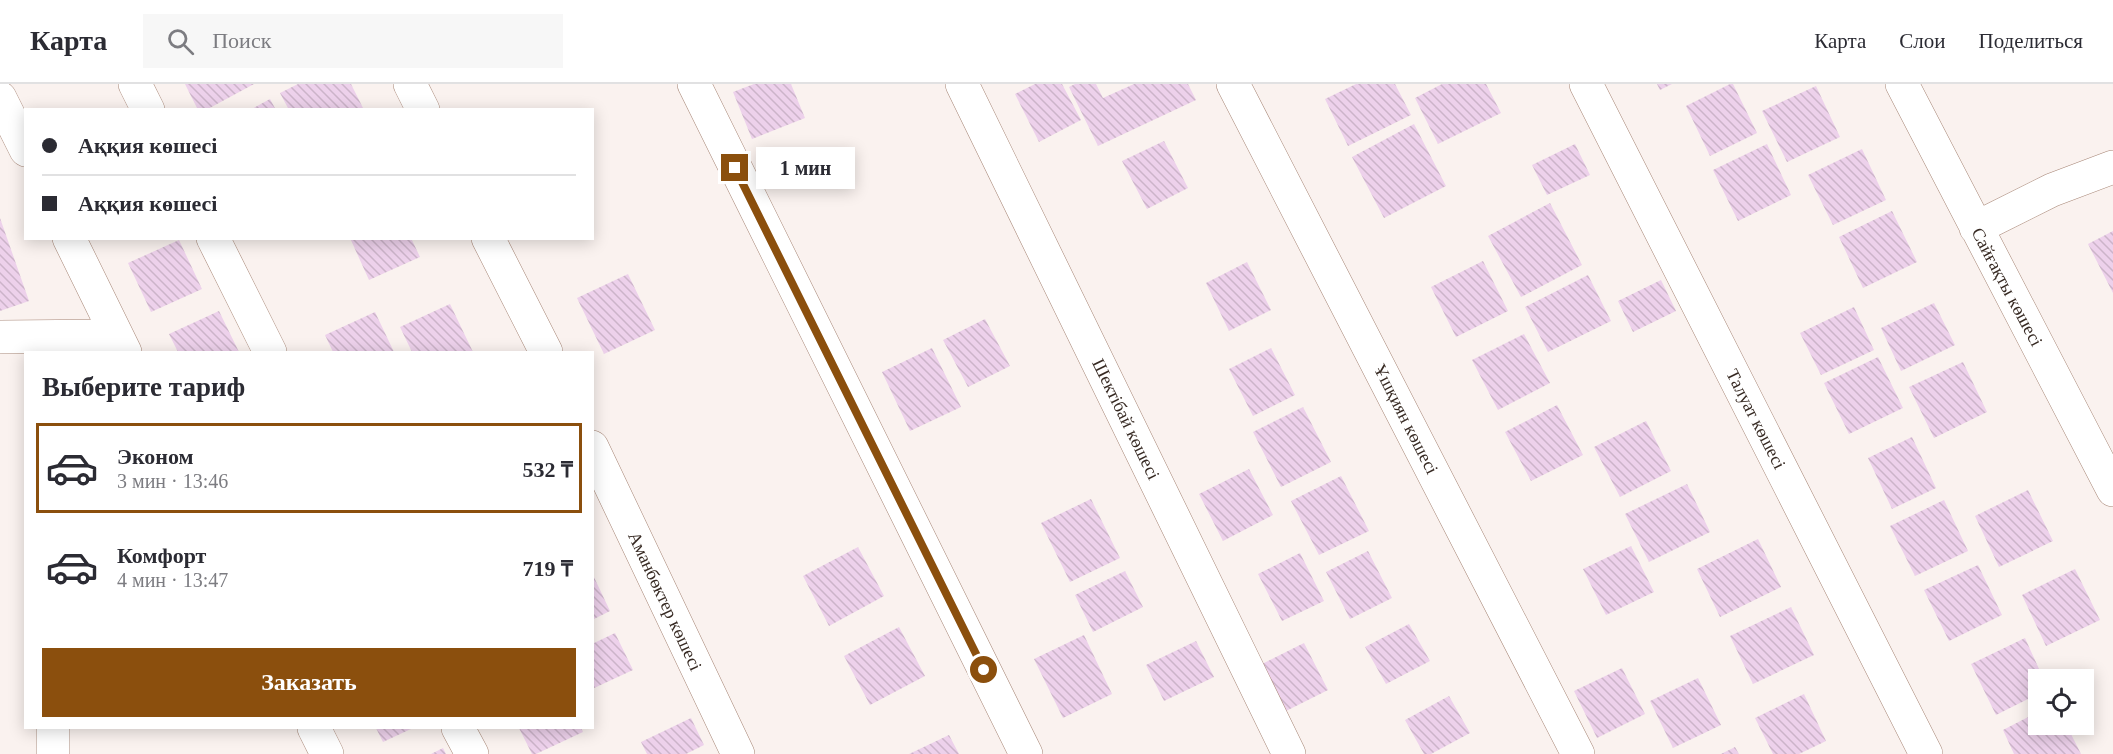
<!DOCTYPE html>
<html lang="ru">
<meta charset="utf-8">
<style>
:root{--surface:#fff;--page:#f7f7f7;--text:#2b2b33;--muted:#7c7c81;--line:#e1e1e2;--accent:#8b4f0d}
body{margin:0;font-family:Georgia,serif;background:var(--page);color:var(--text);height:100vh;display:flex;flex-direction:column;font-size:22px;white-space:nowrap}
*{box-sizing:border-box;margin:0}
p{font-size:20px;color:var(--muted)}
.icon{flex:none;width:33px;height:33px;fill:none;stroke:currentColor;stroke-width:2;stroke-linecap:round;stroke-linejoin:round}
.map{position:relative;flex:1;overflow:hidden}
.drawer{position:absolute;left:24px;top:267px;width:570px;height:378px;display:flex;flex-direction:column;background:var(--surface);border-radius:0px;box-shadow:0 3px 15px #0003}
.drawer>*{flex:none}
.hud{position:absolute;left:24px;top:24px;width:570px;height:132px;border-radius:0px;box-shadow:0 3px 15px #0003;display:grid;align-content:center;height:132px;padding:0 18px;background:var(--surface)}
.fabs{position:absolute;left:2028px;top:585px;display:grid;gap:12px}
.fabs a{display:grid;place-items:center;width:66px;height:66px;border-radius:0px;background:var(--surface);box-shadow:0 3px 15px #0003;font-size:30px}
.end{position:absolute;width:27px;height:27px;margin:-14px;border:8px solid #8b4f0d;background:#fff;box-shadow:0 0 0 3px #fff}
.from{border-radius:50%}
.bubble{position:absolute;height:42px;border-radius:0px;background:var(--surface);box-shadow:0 3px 15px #0003;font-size:20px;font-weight:700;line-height:42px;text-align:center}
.hud b{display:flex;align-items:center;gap:21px;height:57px;font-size:22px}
.hud b+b{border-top:2px solid var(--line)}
.hud i{width:15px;height:15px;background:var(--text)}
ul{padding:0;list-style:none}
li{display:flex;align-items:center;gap:18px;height:90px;margin:0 12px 9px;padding:0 6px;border:3px solid transparent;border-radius:0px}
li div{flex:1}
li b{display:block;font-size:22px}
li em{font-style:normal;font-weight:700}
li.selected{border-color:var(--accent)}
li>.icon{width:54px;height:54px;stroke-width:1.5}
h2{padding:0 18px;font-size:27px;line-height:72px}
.primary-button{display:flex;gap:12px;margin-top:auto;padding:12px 18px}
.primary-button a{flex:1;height:69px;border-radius:0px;background:var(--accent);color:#fff;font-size:24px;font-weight:700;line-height:69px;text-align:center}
header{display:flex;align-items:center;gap:36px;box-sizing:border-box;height:84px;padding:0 30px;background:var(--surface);border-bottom:2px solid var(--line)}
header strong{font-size:28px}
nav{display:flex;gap:33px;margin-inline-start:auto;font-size:21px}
.search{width:420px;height:54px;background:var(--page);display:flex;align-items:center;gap:15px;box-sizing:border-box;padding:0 21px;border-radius:0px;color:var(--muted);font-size:22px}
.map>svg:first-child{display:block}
</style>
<header>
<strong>Карта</strong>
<div class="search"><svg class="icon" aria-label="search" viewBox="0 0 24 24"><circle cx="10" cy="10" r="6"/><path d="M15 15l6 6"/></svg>Поиск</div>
<nav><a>Карта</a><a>Слои</a><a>Поделиться</a></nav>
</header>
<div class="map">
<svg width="2113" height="670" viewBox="0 0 2113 670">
<defs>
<pattern id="building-back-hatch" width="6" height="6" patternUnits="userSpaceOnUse" patternTransform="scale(1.5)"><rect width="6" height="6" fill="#edd1eb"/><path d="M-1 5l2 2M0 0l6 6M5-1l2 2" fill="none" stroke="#ccb4c9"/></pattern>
</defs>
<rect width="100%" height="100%" fill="#faf2ef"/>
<path fill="url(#building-back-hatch)" d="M 185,0 L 254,0 L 206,26 L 198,26 Z
M 298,0 L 351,0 L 364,26 L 289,26 L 280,9 Z
M 754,0 L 791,0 L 805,34 L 752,55 L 733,8 Z
M 1035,0 L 1062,0 L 1081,36 L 1039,58 L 1015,10 Z
M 1075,0 L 1096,0 L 1103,14 L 1134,0 L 1188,0 L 1196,16 L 1098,62 L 1069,3 Z
M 1356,0 L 1395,0 L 1411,31 L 1348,62 L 1325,15 Z
M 1442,0 L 1486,0 L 1501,29 L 1438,60 L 1415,14 Z
M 1657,0 L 1672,0 L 1660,6 Z
M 1730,0 L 1733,0 L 1757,49 L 1710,72 L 1686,22 Z
M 1816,2 L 1840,53 L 1787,78 L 1762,27 Z
M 270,15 L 276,26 L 250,26 Z
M 1414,40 L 1446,102 L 1384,134 L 1352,73 Z
M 1164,57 L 1188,104 L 1147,125 L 1122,77 Z
M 1575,60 L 1590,91 L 1547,111 L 1532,81 Z
M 1767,60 L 1791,111 L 1738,137 L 1713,86 Z
M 1862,65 L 1886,116 L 1833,141 L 1808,91 Z
M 1550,119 L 1582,181 L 1521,213 L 1488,152 Z
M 1892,127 L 1917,178 L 1863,204 L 1839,153 Z
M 0,134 L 29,217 L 0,227 Z
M 2113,147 L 2113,209 L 2088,160 Z
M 350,154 L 411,154 L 420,173 L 369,196 Z
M 179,156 L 202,205 L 151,228 L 128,179 Z
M 1483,177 L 1508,227 L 1456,253 L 1431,203 Z
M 1247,178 L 1271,226 L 1229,247 L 1206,199 Z
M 628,190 L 655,246 L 604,270 L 577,214 Z
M 1588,191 L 1611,237 L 1548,268 L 1525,223 Z
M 1661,196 L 1676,227 L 1633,248 L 1618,217 Z
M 1934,219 L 1955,261 L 1901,287 L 1881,244 Z
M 450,220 L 473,268 L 412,268 L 400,243 Z
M 1854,223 L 1874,266 L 1821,291 L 1800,249 Z
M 219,227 L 239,268 L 178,268 L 169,250 Z
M 375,228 L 394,268 L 333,268 L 325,251 Z
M 985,235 L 1010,282 L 968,303 L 943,256 Z
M 1524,250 L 1550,299 L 1498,326 L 1472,276 Z
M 932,264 L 961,323 L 910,347 L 882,288 Z
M 1271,264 L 1295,311 L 1253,332 L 1229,285 Z
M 1878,273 L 1903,324 L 1849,350 L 1824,299 Z
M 1963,278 L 1987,328 L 1934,354 L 1909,303 Z
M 1557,321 L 1583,371 L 1531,397 L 1505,348 Z
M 1303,323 L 1331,378 L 1281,403 L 1253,348 Z
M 1646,337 L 1671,387 L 1620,413 L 1594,363 Z
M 1912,353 L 1936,404 L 1892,425 L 1868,374 Z
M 1249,385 L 1273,431 L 1223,457 L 1199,410 Z
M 1341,392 L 1369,447 L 1319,471 L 1291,417 Z
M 1687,400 L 1710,448 L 1649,478 L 1625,430 Z
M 2028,406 L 2053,457 L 1999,483 L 1975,432 Z
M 1091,415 L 1120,474 L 1070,498 L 1041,439 Z
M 1944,416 L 1968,467 L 1915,492 L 1890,442 Z
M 1758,455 L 1781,503 L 1720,533 L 1697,485 Z
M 1631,462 L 1654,508 L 1606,531 L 1583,485 Z
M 858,463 L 884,512 L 829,542 L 803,492 Z
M 1368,467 L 1392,514 L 1350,535 L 1326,488 Z
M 1300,469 L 1324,517 L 1282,537 L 1258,490 Z
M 1978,481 L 2002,531 L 1949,557 L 1924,506 Z
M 2075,485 L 2100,536 L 2046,562 L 2022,511 Z
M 1125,487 L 1143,523 L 1093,548 L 1075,511 Z
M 592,489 L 610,527 L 592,536 Z
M 1791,523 L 1814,571 L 1753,600 L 1730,552 Z
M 1409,540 L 1430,577 L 1386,600 L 1365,563 Z
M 899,543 L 925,592 L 870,621 L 844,572 Z
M 615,549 L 633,586 L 592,605 L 592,560 Z
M 1084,551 L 1112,610 L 1063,634 L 1034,575 Z
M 2025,554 L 2044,596 L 2038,596 L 2038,610 L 1996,631 L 1971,580 Z
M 1196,557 L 1214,593 L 1164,617 L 1146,581 Z
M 1304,559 L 1328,606 L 1286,627 L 1262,580 Z
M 1622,584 L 1645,630 L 1597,654 L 1574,607 Z
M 1698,594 L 1721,641 L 1673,664 L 1650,617 Z
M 1804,610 L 1826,657 L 1799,670 L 1773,670 L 1755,634 Z
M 1449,612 L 1470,649 L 1431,670 L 1424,670 L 1405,636 Z
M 2038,628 L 2038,640 L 2066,640 L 2081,670 L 2014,670 L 2003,646 Z
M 691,634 L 704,661 L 686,670 L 647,670 L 641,658 Z
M 376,644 L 413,644 L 383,658 Z
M 519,644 L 581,644 L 583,648 L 536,670 L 532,670 Z
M 949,651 L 959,670 L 909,670 Z
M 1735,663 L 1739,670 L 1721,670 Z
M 443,664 L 446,670 L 431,670 Z"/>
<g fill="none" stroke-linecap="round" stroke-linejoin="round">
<defs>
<path id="minor" d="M 135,0 L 148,26
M 410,0 L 423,26
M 694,0 L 1026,670
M 962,0 L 1289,670
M 1233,0 L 1578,670
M 1586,0 L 1926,670
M 1902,0 L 2113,406
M 0,14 L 26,66
M 1976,144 L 2052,106 L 2113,83
M 69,154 L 125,268
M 213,154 L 270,268
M 488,154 L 546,268
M 0,253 L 116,252
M 592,363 L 738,670
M 53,644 L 53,670
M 314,644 L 327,670
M 458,644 L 472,670"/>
</defs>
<use href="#minor" stroke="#a78676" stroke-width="34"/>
<use href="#minor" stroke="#fff" stroke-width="33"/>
</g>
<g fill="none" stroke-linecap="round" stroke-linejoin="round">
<path stroke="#8b4f0d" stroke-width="8" d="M 735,84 L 984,586"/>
</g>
<g text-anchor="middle" stroke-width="4.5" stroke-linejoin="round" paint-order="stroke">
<g font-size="18" fill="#372a23" stroke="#fff">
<text transform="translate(2007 203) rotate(62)" y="6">Сайғақты көшесі</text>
<text transform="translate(1126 335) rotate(64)" y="6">Шектібай көшесі</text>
<text transform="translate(1406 335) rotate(63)" y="6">Ұшқиян көшесі</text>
<text transform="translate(1756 335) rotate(63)" y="6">Талуат көшесі</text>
<text transform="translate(665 517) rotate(65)" y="6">Аманбөктер көшесі</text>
</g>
</g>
</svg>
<div class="fabs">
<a><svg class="icon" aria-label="locate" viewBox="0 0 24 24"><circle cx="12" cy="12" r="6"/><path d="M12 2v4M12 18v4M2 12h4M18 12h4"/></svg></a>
</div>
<i class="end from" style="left:984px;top:586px"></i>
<i class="end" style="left:735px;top:84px"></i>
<div class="bubble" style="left:756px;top:63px;width:99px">1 мин</div>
<div class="hud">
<b><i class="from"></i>Аққия көшесі</b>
<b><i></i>Аққия көшесі</b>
</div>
<section class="drawer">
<h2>Выберите тариф</h2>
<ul>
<li class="selected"><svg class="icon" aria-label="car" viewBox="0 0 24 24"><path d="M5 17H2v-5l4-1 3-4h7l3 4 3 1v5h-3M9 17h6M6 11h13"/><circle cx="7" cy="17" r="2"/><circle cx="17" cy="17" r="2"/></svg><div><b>Эконом</b><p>3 мин · 13:46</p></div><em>532 ₸</em></li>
<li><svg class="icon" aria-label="car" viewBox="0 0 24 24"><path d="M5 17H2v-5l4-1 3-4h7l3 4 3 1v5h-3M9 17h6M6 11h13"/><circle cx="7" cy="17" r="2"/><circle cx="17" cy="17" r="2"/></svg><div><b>Комфорт</b><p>4 мин · 13:47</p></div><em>719 ₸</em></li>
</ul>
<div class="primary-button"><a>Заказать</a></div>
</section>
</div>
